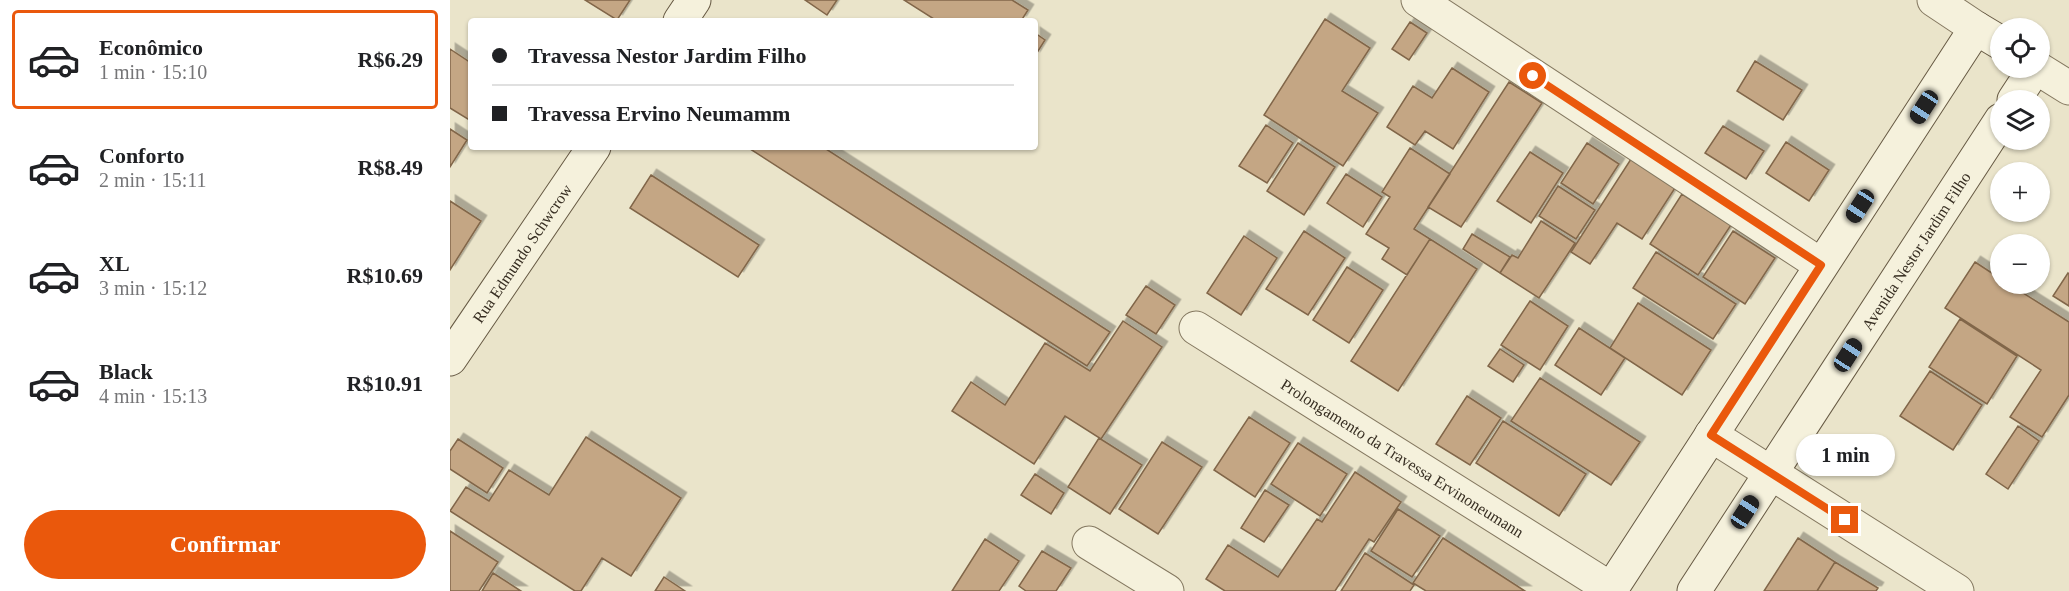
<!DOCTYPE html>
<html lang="pt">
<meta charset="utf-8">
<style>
:root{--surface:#fff;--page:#f6f6f6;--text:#202124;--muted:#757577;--line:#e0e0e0;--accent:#ea580c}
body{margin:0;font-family:Georgia,serif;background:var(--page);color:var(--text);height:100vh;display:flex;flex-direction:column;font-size:22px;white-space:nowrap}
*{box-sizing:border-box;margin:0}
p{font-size:20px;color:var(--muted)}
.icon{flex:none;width:33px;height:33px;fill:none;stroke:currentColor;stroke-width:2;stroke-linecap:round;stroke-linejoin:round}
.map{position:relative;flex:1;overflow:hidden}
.sheet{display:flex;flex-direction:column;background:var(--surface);width:450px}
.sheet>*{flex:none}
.top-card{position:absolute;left:18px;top:18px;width:570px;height:132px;border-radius:6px;box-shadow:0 2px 4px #0004;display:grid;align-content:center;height:132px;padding:0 24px;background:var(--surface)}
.buttons{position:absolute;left:1540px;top:18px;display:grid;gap:12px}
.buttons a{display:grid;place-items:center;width:60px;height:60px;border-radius:50%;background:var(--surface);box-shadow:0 2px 4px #0004;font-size:30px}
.end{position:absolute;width:27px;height:27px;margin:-14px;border:8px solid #ea580c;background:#fff;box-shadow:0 0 0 3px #fff}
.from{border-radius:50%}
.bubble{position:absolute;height:42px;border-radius:21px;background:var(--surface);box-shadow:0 2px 4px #0004;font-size:20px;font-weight:600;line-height:42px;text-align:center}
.car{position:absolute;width:18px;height:36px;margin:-18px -9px;border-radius:8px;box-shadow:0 0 4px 2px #0007;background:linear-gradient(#222 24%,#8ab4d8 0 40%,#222 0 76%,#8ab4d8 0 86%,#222 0)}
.top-card b{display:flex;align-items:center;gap:21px;height:57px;font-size:22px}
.top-card b+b{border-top:2px solid var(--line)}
.top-card i{width:15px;height:15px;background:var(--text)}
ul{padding:10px 0 0;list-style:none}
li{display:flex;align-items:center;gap:18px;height:99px;margin:0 12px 9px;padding:0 12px;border:3px solid transparent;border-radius:6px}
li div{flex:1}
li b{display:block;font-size:22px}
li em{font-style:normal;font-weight:600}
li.current{border-color:var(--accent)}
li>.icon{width:54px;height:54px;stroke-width:1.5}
.button{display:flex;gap:12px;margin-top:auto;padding:12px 24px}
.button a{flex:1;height:69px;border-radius:36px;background:var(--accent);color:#fff;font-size:24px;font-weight:600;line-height:69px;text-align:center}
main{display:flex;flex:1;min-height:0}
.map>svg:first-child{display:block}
</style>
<main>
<section class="sheet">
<ul>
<li class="current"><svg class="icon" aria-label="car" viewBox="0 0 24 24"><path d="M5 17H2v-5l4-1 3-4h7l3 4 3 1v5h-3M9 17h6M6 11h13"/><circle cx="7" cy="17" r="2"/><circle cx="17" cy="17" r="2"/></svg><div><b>Econômico</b><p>1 min · 15:10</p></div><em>R$6.29</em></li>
<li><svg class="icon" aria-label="car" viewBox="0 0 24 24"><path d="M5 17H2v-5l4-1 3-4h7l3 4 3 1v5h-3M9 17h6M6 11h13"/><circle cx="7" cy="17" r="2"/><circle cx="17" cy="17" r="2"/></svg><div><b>Conforto</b><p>2 min · 15:11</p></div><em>R$8.49</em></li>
<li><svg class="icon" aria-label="car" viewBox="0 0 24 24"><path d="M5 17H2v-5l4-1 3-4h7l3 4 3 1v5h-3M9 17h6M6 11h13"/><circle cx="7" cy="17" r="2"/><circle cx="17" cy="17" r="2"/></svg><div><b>XL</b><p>3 min · 15:12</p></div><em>R$10.69</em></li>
<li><svg class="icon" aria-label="car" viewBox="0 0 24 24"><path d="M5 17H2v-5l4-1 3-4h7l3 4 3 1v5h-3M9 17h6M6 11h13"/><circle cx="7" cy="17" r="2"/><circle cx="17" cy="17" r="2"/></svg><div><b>Black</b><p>4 min · 15:13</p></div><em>R$10.91</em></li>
</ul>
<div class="button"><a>Confirmar</a></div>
</section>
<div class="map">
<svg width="1619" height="591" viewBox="0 0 1619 591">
<defs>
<filter id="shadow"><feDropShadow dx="5.5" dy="-5.5" stdDeviation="0" flood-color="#0004"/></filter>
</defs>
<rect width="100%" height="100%" fill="#eae4ca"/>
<path fill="#c4a684" stroke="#816649" stroke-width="1.5" filter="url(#shadow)" d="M 135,0 L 180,0 L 167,20 Z
M 355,0 L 387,0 L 377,15 Z
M 454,0 L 562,0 L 578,10 L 571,21 L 487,21 Z
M 875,19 L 920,48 L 892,91 L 928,113 L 893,166 L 814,115 Z
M 960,22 L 977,33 L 959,60 L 942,49 Z
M 585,33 L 595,40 L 585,56 Z
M 0,49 L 21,63 L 21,121 L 0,108 Z
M 1305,61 L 1352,90 L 1333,120 L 1287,91 Z
M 1002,68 L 1039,92 L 1003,149 L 975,131 L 965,145 L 937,127 L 963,86 L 982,98 Z
M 1059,82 L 1092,103 L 1011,227 L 978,207 Z
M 816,125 L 843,143 L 817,183 L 789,166 Z
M 1273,126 L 1314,151 L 1296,179 L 1255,153 Z
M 0,129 L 17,140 L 0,167 Z
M 1336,142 L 1379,170 L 1359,201 L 1316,173 Z
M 848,143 L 885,167 L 854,215 L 817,191 Z
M 1137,143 L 1169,164 L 1143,204 L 1111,183 Z
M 297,147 L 373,147 L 660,332 L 637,366 Z
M 960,148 L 1000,174 L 964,229 L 980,239 L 957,275 L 932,259 L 939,248 L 916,234 L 940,197 L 932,192 Z
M 1080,152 L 1113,173 L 1081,223 L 1047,201 Z
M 1181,159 L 1225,188 L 1192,239 L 1167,223 L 1140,264 L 1121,252 Z
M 896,174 L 932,197 L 913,227 L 877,203 Z
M 201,175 L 309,245 L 288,277 L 180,208 Z
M 1108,186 L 1145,210 L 1126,239 L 1089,216 Z
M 1232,194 L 1281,225 L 1248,275 L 1200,244 Z
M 0,201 L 31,221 L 0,270 Z
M 1091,221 L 1125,243 L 1089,298 L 1050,273 L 1062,255 L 1068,258 Z
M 854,231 L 895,258 L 858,315 L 816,289 Z
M 1283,231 L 1325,258 L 1295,304 L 1253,277 Z
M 1022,234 L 1060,257 L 1050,273 L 1013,249 Z
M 794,236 L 827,258 L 791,315 L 757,293 Z
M 980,239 L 1027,269 L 948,391 L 901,361 Z
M 1206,252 L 1286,304 L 1263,339 L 1183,288 Z
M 1525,262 L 1551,279 L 1551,284 L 1559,284 L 1619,322 L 1619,395 L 1592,437 L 1560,417 L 1591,370 L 1495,308 Z
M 897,267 L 933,290 L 899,343 L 863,320 Z
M 1618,273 L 1619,274 L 1619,306 L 1603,296 Z
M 696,286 L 725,305 L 706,334 L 676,315 Z
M 1080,301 L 1118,326 L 1090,370 L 1051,345 Z
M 1188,303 L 1261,350 L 1232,395 L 1160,348 Z
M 1510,319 L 1567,356 L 1537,404 L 1479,367 Z
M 673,321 L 712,347 L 651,439 L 615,416 L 584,464 L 502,411 L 521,382 L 555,405 L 595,343 L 640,371 Z
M 1129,328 L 1175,358 L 1151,395 L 1105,365 Z
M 1050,349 L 1074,365 L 1063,382 L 1038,366 Z
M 1480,371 L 1532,405 L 1503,450 L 1450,416 Z
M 1090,378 L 1190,442 L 1161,485 L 1061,421 Z
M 1017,396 L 1051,418 L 1020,465 L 986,444 Z
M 799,417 L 840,443 L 805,497 L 764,470 Z
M 1053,421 L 1136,474 L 1109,516 L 1026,463 Z
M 1568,426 L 1589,441 L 1558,489 L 1536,474 Z
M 136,437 L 231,498 L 181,576 L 152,558 L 131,591 L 125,591 L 0,511 L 16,487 L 39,501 L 59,470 L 99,495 Z
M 649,438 L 692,465 L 660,514 L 618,487 Z
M 8,439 L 53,468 L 37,493 L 0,469 L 0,451 Z
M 712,442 L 752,467 L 708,534 L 669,509 Z
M 848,443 L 897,474 L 870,516 L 821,484 Z
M 905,472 L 951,502 L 924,542 L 919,539 L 885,591 L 775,591 L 756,579 L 778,545 L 828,577 L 867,519 L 872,522 Z
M 585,474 L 614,493 L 601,514 L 571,495 Z
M 815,490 L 839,505 L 814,542 L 791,528 Z
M 948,509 L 990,536 L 962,577 L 921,551 Z
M 0,531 L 48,562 L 29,591 L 0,591 Z
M 993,538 L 1075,591 L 976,591 L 963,583 Z
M 1348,538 L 1385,562 L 1367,591 L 1314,591 Z
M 535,539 L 569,561 L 549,591 L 502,591 Z
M 592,551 L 621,568 L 606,591 L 576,591 L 569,586 Z
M 915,553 L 964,585 L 960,591 L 891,591 Z
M 1385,562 L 1428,588 L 1426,591 L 1367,591 Z
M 43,573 L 71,591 L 32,591 Z
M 214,577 L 235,591 L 205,591 Z"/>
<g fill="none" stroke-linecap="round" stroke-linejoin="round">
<defs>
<g id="street">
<path d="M 968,0 L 1371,265"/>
<path d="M 1484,0 L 1526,28"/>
<path d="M 1587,68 L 1619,88"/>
<path id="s1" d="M 746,328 L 1161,589"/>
<path d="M 1261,435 L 1507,591"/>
<path d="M 639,543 L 717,591"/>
</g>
<g id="secondary">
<path d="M 230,21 L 244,0"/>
<path d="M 1564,100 L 1585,68"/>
<path id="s2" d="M 0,359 L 144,147"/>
<path d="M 1160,591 L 1526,28 L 1551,43"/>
<path id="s3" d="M 1244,591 L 1551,120"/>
</g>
</defs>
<use href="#street" stroke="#847860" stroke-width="35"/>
<use href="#secondary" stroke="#665943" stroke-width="35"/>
<use href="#street" stroke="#f5f1dc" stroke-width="33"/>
<use href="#secondary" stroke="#f5f1dc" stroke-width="33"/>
</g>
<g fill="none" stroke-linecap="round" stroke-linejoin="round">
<path stroke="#ea580c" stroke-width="8" d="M 1083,76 L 1371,265 L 1261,435 L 1395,520"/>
</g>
<g text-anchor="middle" stroke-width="4.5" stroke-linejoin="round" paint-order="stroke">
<g font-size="16" fill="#372e22" stroke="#f2eed8">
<text dy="6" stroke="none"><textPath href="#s3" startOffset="406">Avenida Nestor Jardim Filho</textPath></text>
<text dy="6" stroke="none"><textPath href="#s2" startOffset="128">Rua Edmundo Schwcrow</textPath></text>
<text dy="6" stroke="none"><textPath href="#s1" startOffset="244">Prolongamento da Travessa Ervinoneumann</textPath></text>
</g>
</g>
</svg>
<div class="buttons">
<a><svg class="icon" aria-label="locate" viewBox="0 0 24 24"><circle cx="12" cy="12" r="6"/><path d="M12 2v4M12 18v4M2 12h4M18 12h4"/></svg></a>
<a><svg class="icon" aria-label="layers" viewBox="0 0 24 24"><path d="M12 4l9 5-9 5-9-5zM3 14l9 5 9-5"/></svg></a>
<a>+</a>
<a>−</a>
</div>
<i class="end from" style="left:1083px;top:76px"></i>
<i class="end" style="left:1395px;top:520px"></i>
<div class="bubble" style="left:1346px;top:434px;width:99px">1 min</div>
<i class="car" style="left:1474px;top:107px;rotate:213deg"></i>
<i class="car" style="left:1410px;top:206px;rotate:213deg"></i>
<i class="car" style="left:1398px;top:355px;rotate:33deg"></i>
<i class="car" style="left:1295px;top:512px;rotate:33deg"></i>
<div class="top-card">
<b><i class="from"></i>Travessa Nestor Jardim Filho</b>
<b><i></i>Travessa Ervino Neumamm</b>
</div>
</div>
</main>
